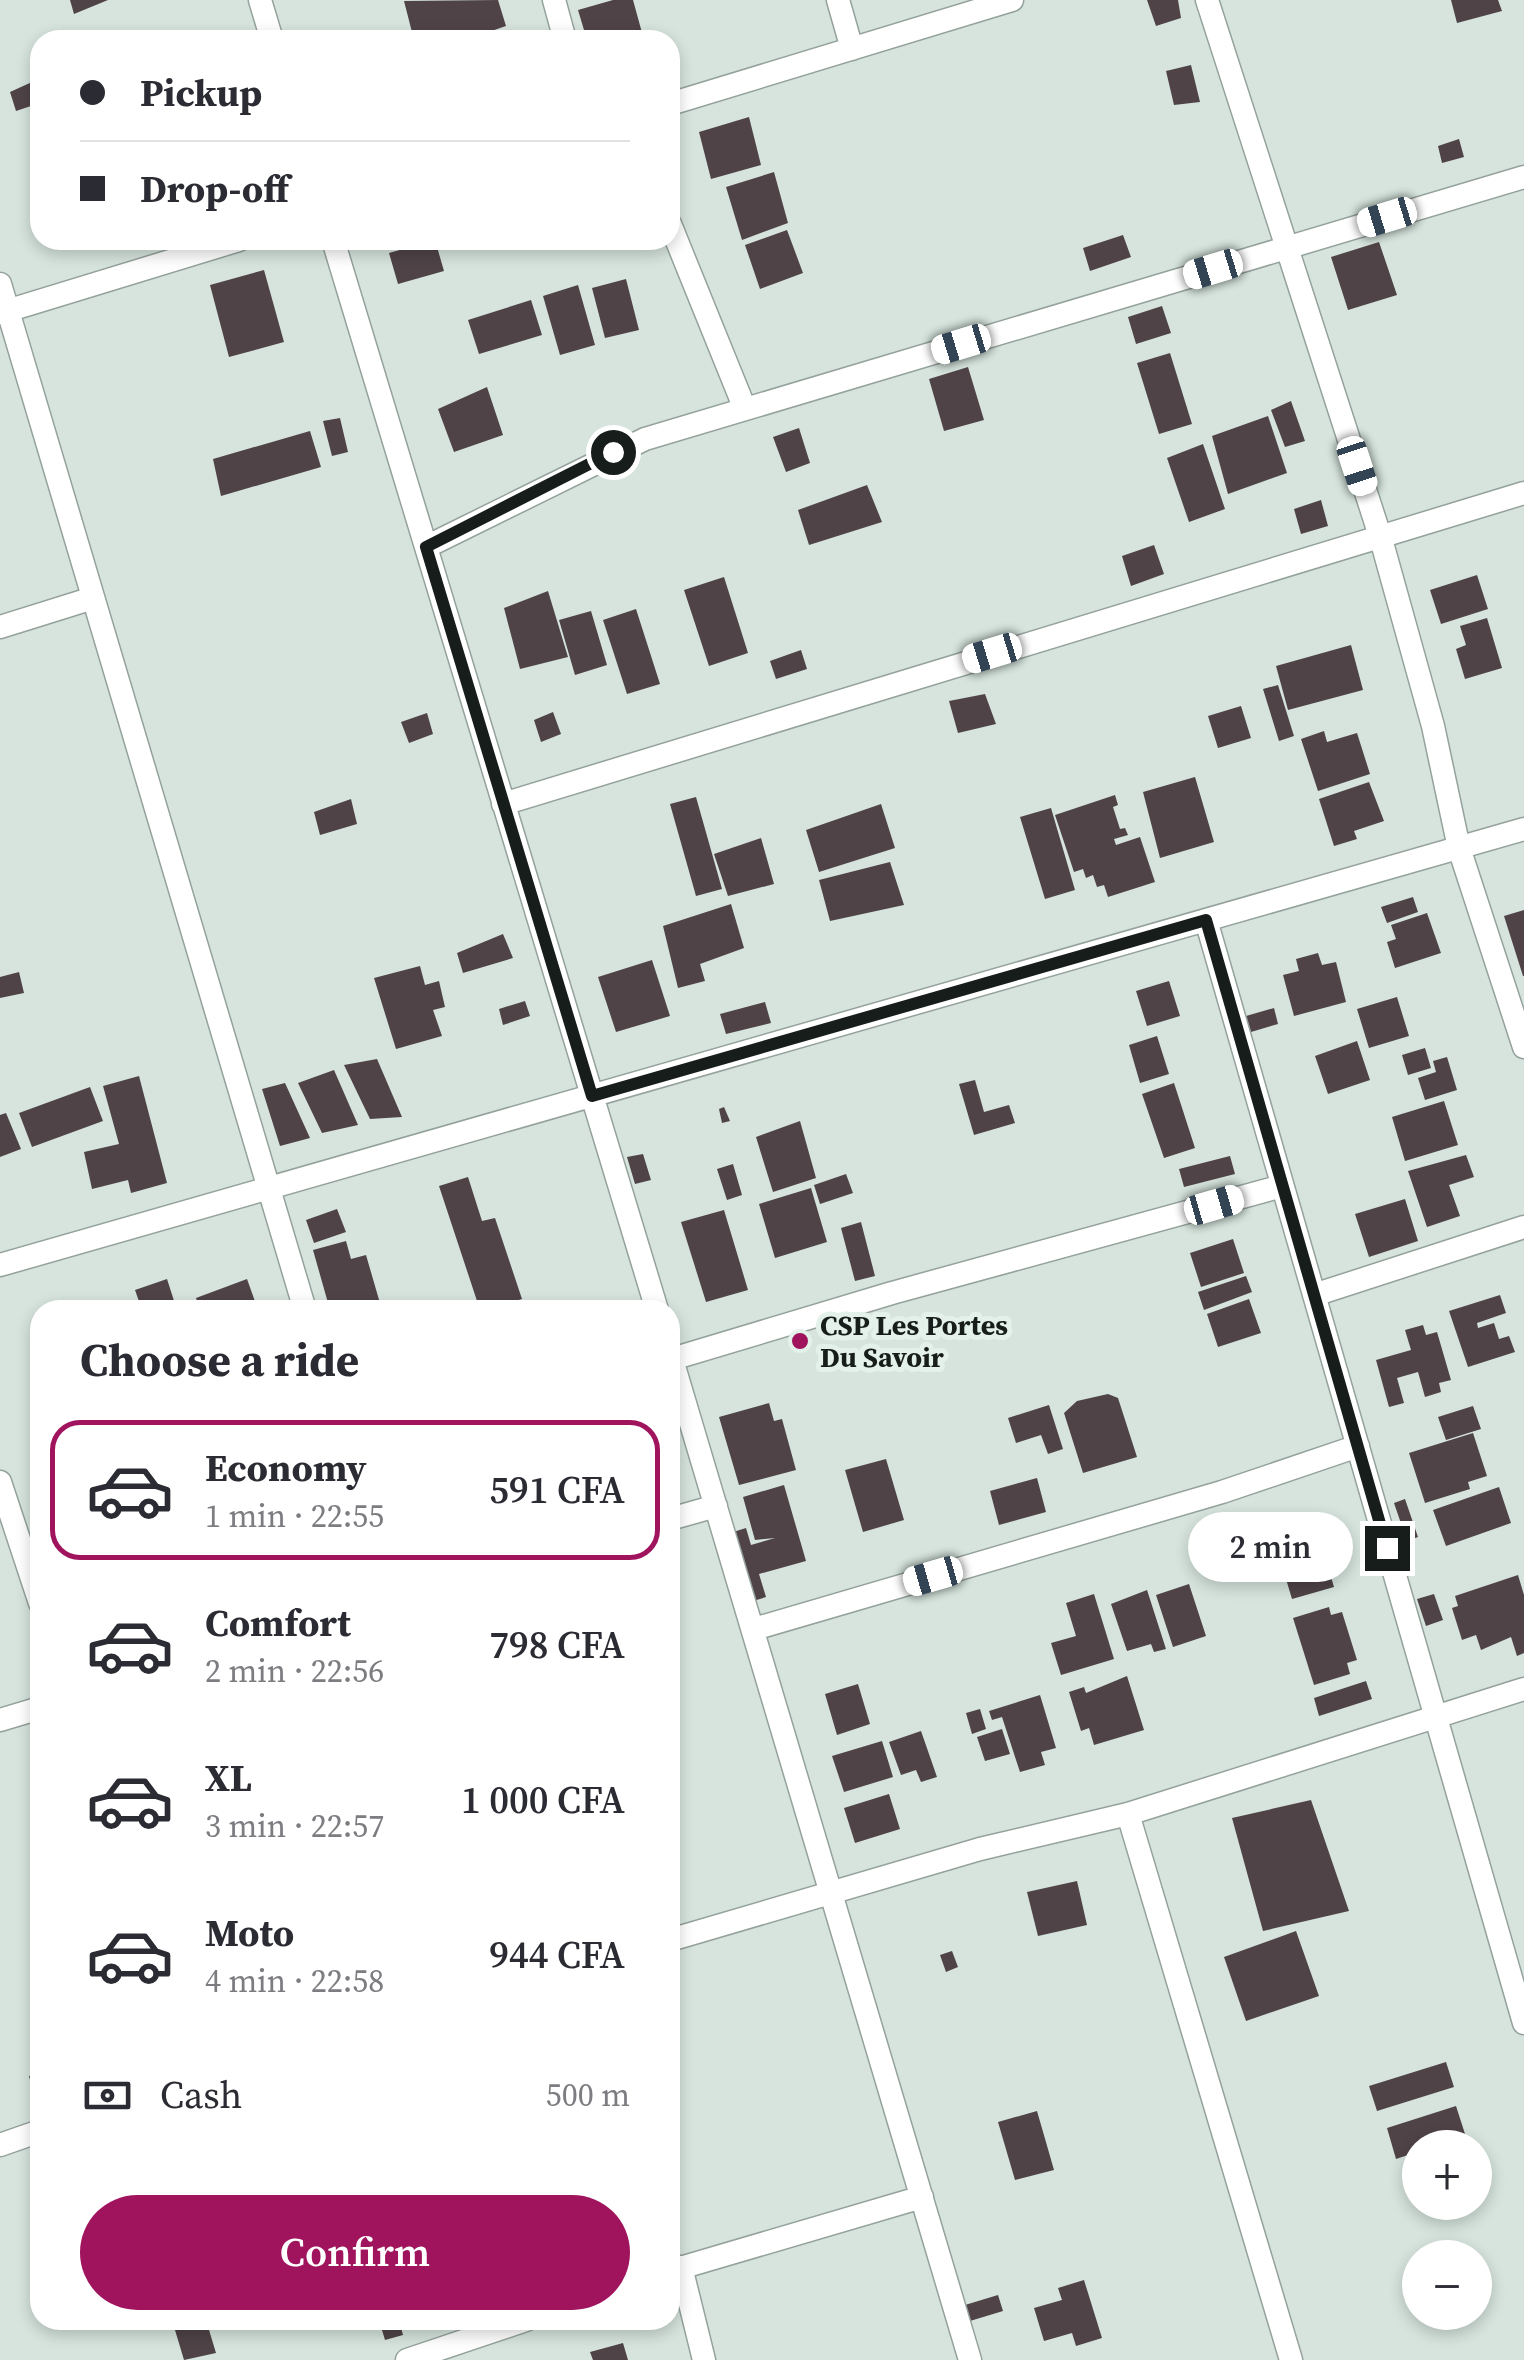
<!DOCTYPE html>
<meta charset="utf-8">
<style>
:root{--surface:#fff;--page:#f7f7f7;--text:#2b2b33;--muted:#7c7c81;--line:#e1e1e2;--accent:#a0145e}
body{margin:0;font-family:"Source Serif 4",serif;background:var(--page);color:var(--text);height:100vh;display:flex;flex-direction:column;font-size:38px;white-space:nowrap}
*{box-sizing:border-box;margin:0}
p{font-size:32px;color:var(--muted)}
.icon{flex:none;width:55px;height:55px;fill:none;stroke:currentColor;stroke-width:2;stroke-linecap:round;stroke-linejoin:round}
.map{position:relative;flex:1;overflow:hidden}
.sheet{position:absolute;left:30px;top:1300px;width:650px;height:1030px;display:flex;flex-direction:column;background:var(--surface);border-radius:30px;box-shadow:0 5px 15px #0003}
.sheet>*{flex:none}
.guide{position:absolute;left:30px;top:30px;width:650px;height:220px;border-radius:30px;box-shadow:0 5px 15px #0003;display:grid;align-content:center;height:220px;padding:0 50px;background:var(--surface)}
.fabs{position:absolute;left:1402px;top:2130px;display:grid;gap:20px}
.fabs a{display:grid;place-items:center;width:90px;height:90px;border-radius:50%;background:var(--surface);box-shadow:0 5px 15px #0003;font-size:50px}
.end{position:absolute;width:45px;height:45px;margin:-22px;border:12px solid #171d1a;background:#fff;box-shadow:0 0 0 5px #fff}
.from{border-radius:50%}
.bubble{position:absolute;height:70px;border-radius:35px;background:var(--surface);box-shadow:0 5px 15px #0003;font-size:32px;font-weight:600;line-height:70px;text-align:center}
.car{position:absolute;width:30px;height:60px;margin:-30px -15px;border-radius:12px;box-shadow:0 0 8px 2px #0007;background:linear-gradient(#fff 24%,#345 0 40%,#fff 0 76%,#345 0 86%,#fff 0)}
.guide b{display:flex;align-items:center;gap:35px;height:95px;font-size:38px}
.guide b+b{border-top:2px solid var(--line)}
.guide i{width:25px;height:25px;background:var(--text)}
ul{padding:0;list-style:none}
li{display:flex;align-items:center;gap:30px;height:140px;margin:0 20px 15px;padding:0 30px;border:5px solid transparent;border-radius:30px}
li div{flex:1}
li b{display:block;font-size:38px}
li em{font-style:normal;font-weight:600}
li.on{border-color:var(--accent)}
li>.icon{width:90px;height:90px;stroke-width:1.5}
h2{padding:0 50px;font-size:45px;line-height:120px}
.pay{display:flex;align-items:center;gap:25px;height:110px;padding:0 50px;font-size:38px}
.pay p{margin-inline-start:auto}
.primary-button{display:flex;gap:20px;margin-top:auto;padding:20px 50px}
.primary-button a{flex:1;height:115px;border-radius:60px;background:var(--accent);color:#fff;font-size:40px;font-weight:600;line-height:115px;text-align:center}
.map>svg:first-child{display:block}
</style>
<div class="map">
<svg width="1524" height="2360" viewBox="0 0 1524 2360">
<rect width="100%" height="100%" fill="#d6e4dd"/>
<path fill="#4f4347" d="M 70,0 L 108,0 L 74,14 Z
M 498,0 L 506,26 L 465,40 L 414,40 L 404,1 Z
M 613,0 L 633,0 L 644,40 L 587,40 L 578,10 Z
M 1147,0 L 1178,0 L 1181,18 L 1156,26 Z
M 1451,0 L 1498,0 L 1502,11 L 1457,23 Z
M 1191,65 L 1200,102 L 1174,105 L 1166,71 Z
M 32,82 L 40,103 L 16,111 L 10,92 Z
M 749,117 L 761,165 L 711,179 L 699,132 Z
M 1459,139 L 1464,157 L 1442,163 L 1438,146 Z
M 774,172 L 788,223 L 742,240 L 726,187 Z
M 787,230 L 803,273 L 760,289 L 745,245 Z
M 1123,235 L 1131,257 L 1090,271 L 1083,248 Z
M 61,240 L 86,240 L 87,241 L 64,248 Z
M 435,240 L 444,271 L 398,284 L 389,253 Z
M 1379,242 L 1397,295 L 1348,310 L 1331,257 Z
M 264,270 L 284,342 L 229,357 L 210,285 Z
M 626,279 L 639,330 L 605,338 L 592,288 Z
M 578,285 L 595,345 L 560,355 L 543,296 Z
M 531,300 L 542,335 L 479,354 L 468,320 Z
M 1162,306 L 1171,333 L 1136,344 L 1128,317 Z
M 1170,353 L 1192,424 L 1159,434 L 1137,363 Z
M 968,367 L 984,420 L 944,431 L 929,379 Z
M 487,387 L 503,435 L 454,452 L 438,409 Z
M 1291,401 L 1305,441 L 1285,447 L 1271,410 Z
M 1268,416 L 1287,473 L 1228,494 L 1212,436 Z
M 340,418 L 348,452 L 332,456 L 323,421 Z
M 799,428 L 810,463 L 786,472 L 773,437 Z
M 310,431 L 321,467 L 221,496 L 213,459 Z
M 1203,444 L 1225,509 L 1189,522 L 1167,458 Z
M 867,485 L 882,522 L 809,545 L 798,510 Z
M 1321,500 L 1328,526 L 1301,534 L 1294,509 Z
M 1154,545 L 1164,574 L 1131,586 L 1122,556 Z
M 1477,575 L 1488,609 L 1441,624 L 1430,590 Z
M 724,577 L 748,653 L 709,666 L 684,590 Z
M 548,591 L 568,657 L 520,669 L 504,608 Z
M 636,609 L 660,684 L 627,694 L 603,620 Z
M 591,611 L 607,665 L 575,675 L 559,620 Z
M 1487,618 L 1502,668 L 1465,679 L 1456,649 L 1466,645 L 1460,626 Z
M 1351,645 L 1363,690 L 1288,710 L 1276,666 Z
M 801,650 L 807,669 L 776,679 L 770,661 Z
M 1278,685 L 1294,736 L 1279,741 L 1263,689 Z
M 985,694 L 996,724 L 958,733 L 949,701 Z
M 1241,706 L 1251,738 L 1218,748 L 1208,716 Z
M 553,712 L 561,734 L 541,742 L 534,720 Z
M 427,713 L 433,734 L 409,743 L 401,722 Z
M 1324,731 L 1327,742 L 1357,733 L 1370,774 L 1318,791 L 1301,739 Z
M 1195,777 L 1214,842 L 1160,858 L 1143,792 Z
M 1369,782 L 1384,821 L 1354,831 L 1357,839 L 1334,846 L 1319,799 Z
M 1115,795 L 1118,805 L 1113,807 L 1120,829 L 1125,828 L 1128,835 L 1114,839 L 1116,845 L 1140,837 L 1155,882 L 1108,897 L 1104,885 L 1097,887 L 1093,875 L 1086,878 L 1083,869 L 1074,872 L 1055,815 Z
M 696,797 L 722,889 L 696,896 L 670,804 Z
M 351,799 L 357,824 L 320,835 L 314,812 Z
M 881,804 L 895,848 L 819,872 L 806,830 Z
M 1051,808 L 1075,890 L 1045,899 L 1020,817 Z
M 761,838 L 774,884 L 728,896 L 714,854 Z
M 890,862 L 904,905 L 830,921 L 819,880 Z
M 1413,897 L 1418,912 L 1387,923 L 1381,907 Z
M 731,904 L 744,948 L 700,964 L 705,981 L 678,988 L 663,926 Z
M 1524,910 L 1524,976 L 1523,976 L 1504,916 Z
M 1427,913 L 1441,953 L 1395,968 L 1387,942 L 1396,939 L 1391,925 Z
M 503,934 L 513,958 L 463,973 L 457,953 Z
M 1318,953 L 1322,965 L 1336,962 L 1346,1002 L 1294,1016 L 1283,975 L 1299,971 L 1296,959 Z
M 652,960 L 670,1016 L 616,1032 L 598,977 Z
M 420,966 L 425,985 L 439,981 L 445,1007 L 433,1010 L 442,1036 L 396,1049 L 374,978 Z
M 19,972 L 24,993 L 0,998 L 0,977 Z
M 1169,981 L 1180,1016 L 1147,1026 L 1136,991 Z
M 1397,997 L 1409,1036 L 1369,1048 L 1357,1009 Z
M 525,1001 L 530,1016 L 503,1025 L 499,1009 Z
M 765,1002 L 771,1023 L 726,1034 L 720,1014 Z
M 1274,1008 L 1278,1024 L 1251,1032 L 1246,1016 Z
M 1157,1036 L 1169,1074 L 1140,1083 L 1129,1045 Z
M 1357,1041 L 1370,1080 L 1328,1094 L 1315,1056 Z
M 1425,1048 L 1431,1068 L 1408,1075 L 1402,1055 Z
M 1447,1057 L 1457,1090 L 1425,1100 L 1418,1078 L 1436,1072 L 1433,1061 Z
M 377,1059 L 402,1117 L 370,1119 L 344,1065 Z
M 334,1070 L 358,1125 L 322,1133 L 298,1083 Z
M 139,1076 L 167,1183 L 131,1193 L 128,1180 L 92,1189 L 84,1152 L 119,1144 L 103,1086 Z
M 975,1080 L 984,1112 L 1009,1105 L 1015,1123 L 974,1135 L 959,1084 Z
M 285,1083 L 310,1138 L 280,1146 L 262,1089 Z
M 1174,1083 L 1195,1148 L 1164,1158 L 1142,1094 Z
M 90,1087 L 103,1121 L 32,1147 L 19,1113 Z
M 1444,1101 L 1458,1145 L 1405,1161 L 1392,1117 Z
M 724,1107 L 730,1121 L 722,1123 L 719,1109 Z
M 6,1113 L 21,1149 L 0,1157 L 0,1115 Z
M 800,1121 L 816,1178 L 773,1192 L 756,1137 Z
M 643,1154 L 651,1180 L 635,1184 L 627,1157 Z
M 1466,1155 L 1474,1177 L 1449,1185 L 1460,1216 L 1427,1227 L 1408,1171 Z
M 1230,1156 L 1235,1174 L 1184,1187 L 1179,1169 Z
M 733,1164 L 742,1195 L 727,1200 L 717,1169 Z
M 846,1174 L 853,1193 L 820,1204 L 814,1185 Z
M 468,1177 L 482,1221 L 495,1218 L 522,1299 L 486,1310 L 480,1310 L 439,1186 Z
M 811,1188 L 827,1242 L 775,1258 L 759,1204 Z
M 1405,1199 L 1418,1241 L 1369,1257 L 1355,1214 Z
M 337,1209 L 346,1232 L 314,1243 L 306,1220 Z
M 724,1210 L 748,1290 L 706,1302 L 681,1222 Z
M 861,1222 L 875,1276 L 855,1281 L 841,1228 Z
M 1233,1239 L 1244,1273 L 1201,1287 L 1190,1253 Z
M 346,1241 L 351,1259 L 366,1255 L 382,1310 L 330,1310 L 313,1250 Z
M 1246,1276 L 1252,1292 L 1204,1310 L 1198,1292 Z
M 167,1279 L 177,1310 L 142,1310 L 135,1290 Z
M 247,1279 L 258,1310 L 200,1310 L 196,1298 Z
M 1500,1295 L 1506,1313 L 1477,1323 L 1478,1328 L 1494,1323 L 1499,1339 L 1509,1336 L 1515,1352 L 1468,1367 L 1449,1311 Z
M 1249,1299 L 1261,1333 L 1218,1347 L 1207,1314 Z
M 1423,1325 L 1426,1335 L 1437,1332 L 1451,1380 L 1439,1383 L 1441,1392 L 1425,1397 L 1418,1372 L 1397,1378 L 1404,1403 L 1389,1407 L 1376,1360 L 1411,1350 L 1405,1330 Z
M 1108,1394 L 1118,1398 L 1137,1457 L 1083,1473 L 1064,1413 L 1077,1401 Z
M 769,1403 L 774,1421 L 782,1419 L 796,1470 L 739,1485 L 719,1417 Z
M 1049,1405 L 1063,1449 L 1048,1454 L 1041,1435 L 1016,1443 L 1008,1418 Z
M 1473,1406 L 1481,1429 L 1446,1440 L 1438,1417 Z
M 1473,1433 L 1487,1476 L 1468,1482 L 1470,1489 L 1425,1503 L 1409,1453 Z
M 886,1459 L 904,1520 L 863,1532 L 845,1470 Z
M 1037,1478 L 1046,1512 L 999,1525 L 990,1491 Z
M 784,1485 L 806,1561 L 759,1574 L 766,1597 L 750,1602 L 730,1533 L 746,1528 L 751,1545 L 775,1538 L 755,1540 L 743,1497 Z
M 1499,1487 L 1511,1523 L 1446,1546 L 1433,1510 Z
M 1405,1499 L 1418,1537 L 1407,1541 L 1394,1503 Z
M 1308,1540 L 1313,1553 L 1323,1550 L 1334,1587 L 1292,1599 L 1277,1549 Z
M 1518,1575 L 1524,1595 L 1524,1653 L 1517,1656 L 1511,1637 L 1481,1650 L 1476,1635 L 1462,1640 L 1452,1608 L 1458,1606 L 1455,1596 Z
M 1189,1584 L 1206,1636 L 1173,1647 L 1156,1595 Z
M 1147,1590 L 1166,1649 L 1154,1652 L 1151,1644 L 1127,1651 L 1111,1604 Z
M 1094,1594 L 1114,1659 L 1061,1675 L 1051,1643 L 1076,1636 L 1066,1603 Z
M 1434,1594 L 1443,1620 L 1426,1626 L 1417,1599 Z
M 671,1606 L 678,1631 L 670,1633 L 670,1607 Z
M 1329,1607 L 1331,1615 L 1342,1612 L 1357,1660 L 1347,1663 L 1350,1674 L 1314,1685 L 1293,1618 Z
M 1127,1676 L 1144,1730 L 1094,1745 L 1089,1728 L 1081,1731 L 1069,1692 L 1084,1687 L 1086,1693 Z
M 1366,1681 L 1372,1699 L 1319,1716 L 1314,1698 Z
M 858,1684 L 870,1724 L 837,1735 L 825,1694 Z
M 1040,1695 L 1056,1748 L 1041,1752 L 1045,1765 L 1020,1772 L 1002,1717 L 992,1720 L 989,1711 Z
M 980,1709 L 986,1729 L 972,1734 L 966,1713 Z
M 1002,1729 L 1010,1754 L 985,1761 L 977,1737 Z
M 921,1731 L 937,1777 L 921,1782 L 916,1770 L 901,1775 L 889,1742 Z
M 882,1741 L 893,1777 L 844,1792 L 832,1756 Z
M 670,1779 L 679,1807 L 670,1809 Z
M 889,1794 L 900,1829 L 855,1843 L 844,1808 Z
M 1311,1800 L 1349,1911 L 1263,1931 L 1232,1818 Z
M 1077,1881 L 1087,1925 L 1038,1936 L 1027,1892 Z
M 1296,1931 L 1319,1996 L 1246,2021 L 1224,1957 Z
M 952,1951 L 958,1967 L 946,1972 L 940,1955 Z
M 1446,2062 L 1454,2087 L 1377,2111 L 1369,2086 Z
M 40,2073 L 40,2093 L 34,2095 L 29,2076 Z
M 1456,2106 L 1466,2137 L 1420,2148 L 1420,2151 L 1396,2159 L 1387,2128 Z
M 1037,2111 L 1054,2170 L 1015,2180 L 998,2122 Z
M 1084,2280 L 1102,2338 L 1076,2346 L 1072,2333 L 1044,2341 L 1034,2308 L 1062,2300 L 1058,2288 Z
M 998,2295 L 1003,2311 L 970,2321 L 965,2305 Z
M 172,2320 L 206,2320 L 216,2353 L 184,2360 Z
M 379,2320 L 399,2320 L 403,2335 L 385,2340 Z
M 623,2343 L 628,2360 L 593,2360 L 590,2352 Z"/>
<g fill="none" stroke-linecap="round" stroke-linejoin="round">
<defs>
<path id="minor" d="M 260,0 L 272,40
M 554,0 L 565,40
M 838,0 L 852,49
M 1207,0 L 1381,539 L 1433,726 L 1459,848 L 1524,1047
M 670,104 L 1012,0
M 670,224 L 745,409
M 333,240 L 657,1310
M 0,284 L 305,1310
M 0,313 L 239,240
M 426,547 L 645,439 L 1524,177
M 0,627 L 93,598
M 503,804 L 1524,493
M 1206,920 L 1524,2023
M 0,1265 L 1524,829
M 1314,1295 L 1524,1227
M 670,1353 L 970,2360
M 672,1359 L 892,1293 L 1282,1186
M 0,1482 L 40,1603
M 670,1519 L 716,1506
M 754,1629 L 1222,1492 L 1358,1446
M 0,1720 L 40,1708
M 1128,1814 L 1291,2360
M 670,1940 L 980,1849 L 1128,1814 L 1524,1689
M 0,2145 L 40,2131
M 681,2267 L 704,2360
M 670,2271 L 922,2197
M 407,2360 L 526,2320"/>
</defs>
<use href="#minor" stroke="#94a29b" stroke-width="25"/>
<use href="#minor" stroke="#fff" stroke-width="22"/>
</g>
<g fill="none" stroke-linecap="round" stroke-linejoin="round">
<path stroke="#171d1a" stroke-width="12" d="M 613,452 L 426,547 L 592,1096 L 1206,920 L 1387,1548"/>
</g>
<circle fill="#a0145e" stroke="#e3f1ea" stroke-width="4" cx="800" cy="1341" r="10"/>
<g text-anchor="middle" stroke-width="10" stroke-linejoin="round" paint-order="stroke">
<g font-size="28" font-weight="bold" fill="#171d1a" stroke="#e3f1ea" text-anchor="start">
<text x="820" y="1335">CSP Les Portes<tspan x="820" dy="32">Du Savoir</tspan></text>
</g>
</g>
</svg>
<div class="fabs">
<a>+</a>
<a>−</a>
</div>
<i class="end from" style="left:613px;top:452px"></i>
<i class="end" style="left:1387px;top:1548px"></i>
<div class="bubble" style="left:1188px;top:1512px;width:165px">2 min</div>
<i class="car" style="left:1387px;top:217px;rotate:253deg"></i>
<i class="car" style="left:1213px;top:269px;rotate:253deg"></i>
<i class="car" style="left:961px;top:344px;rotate:253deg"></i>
<i class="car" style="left:1357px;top:466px;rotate:162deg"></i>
<i class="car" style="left:992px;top:653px;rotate:253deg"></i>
<i class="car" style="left:1214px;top:1205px;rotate:74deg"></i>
<i class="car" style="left:933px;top:1576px;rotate:254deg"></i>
<div class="guide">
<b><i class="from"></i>Pickup</b>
<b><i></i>Drop-off</b>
</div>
<section class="sheet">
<h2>Choose a ride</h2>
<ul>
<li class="on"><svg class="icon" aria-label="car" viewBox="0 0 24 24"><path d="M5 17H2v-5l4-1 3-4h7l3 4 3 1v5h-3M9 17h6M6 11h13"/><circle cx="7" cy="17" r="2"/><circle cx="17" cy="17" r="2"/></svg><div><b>Economy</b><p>1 min · 22:55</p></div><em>591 CFA</em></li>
<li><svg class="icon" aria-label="car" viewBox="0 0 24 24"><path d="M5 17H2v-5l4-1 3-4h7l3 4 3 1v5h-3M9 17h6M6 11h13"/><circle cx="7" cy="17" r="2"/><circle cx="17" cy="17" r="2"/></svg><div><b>Comfort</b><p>2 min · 22:56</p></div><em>798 CFA</em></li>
<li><svg class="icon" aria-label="car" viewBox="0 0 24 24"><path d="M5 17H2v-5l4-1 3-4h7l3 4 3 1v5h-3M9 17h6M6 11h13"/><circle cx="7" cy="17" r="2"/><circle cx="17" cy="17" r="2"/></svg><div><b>XL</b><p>3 min · 22:57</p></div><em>1 000 CFA</em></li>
<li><svg class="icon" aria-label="car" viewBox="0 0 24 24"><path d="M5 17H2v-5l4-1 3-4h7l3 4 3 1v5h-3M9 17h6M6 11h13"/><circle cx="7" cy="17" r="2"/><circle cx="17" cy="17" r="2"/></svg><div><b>Moto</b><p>4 min · 22:58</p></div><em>944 CFA</em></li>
</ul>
<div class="pay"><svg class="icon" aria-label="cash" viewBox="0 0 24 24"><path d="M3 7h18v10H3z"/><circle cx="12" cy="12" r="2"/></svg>Cash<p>500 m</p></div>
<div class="primary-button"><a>Confirm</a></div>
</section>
</div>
